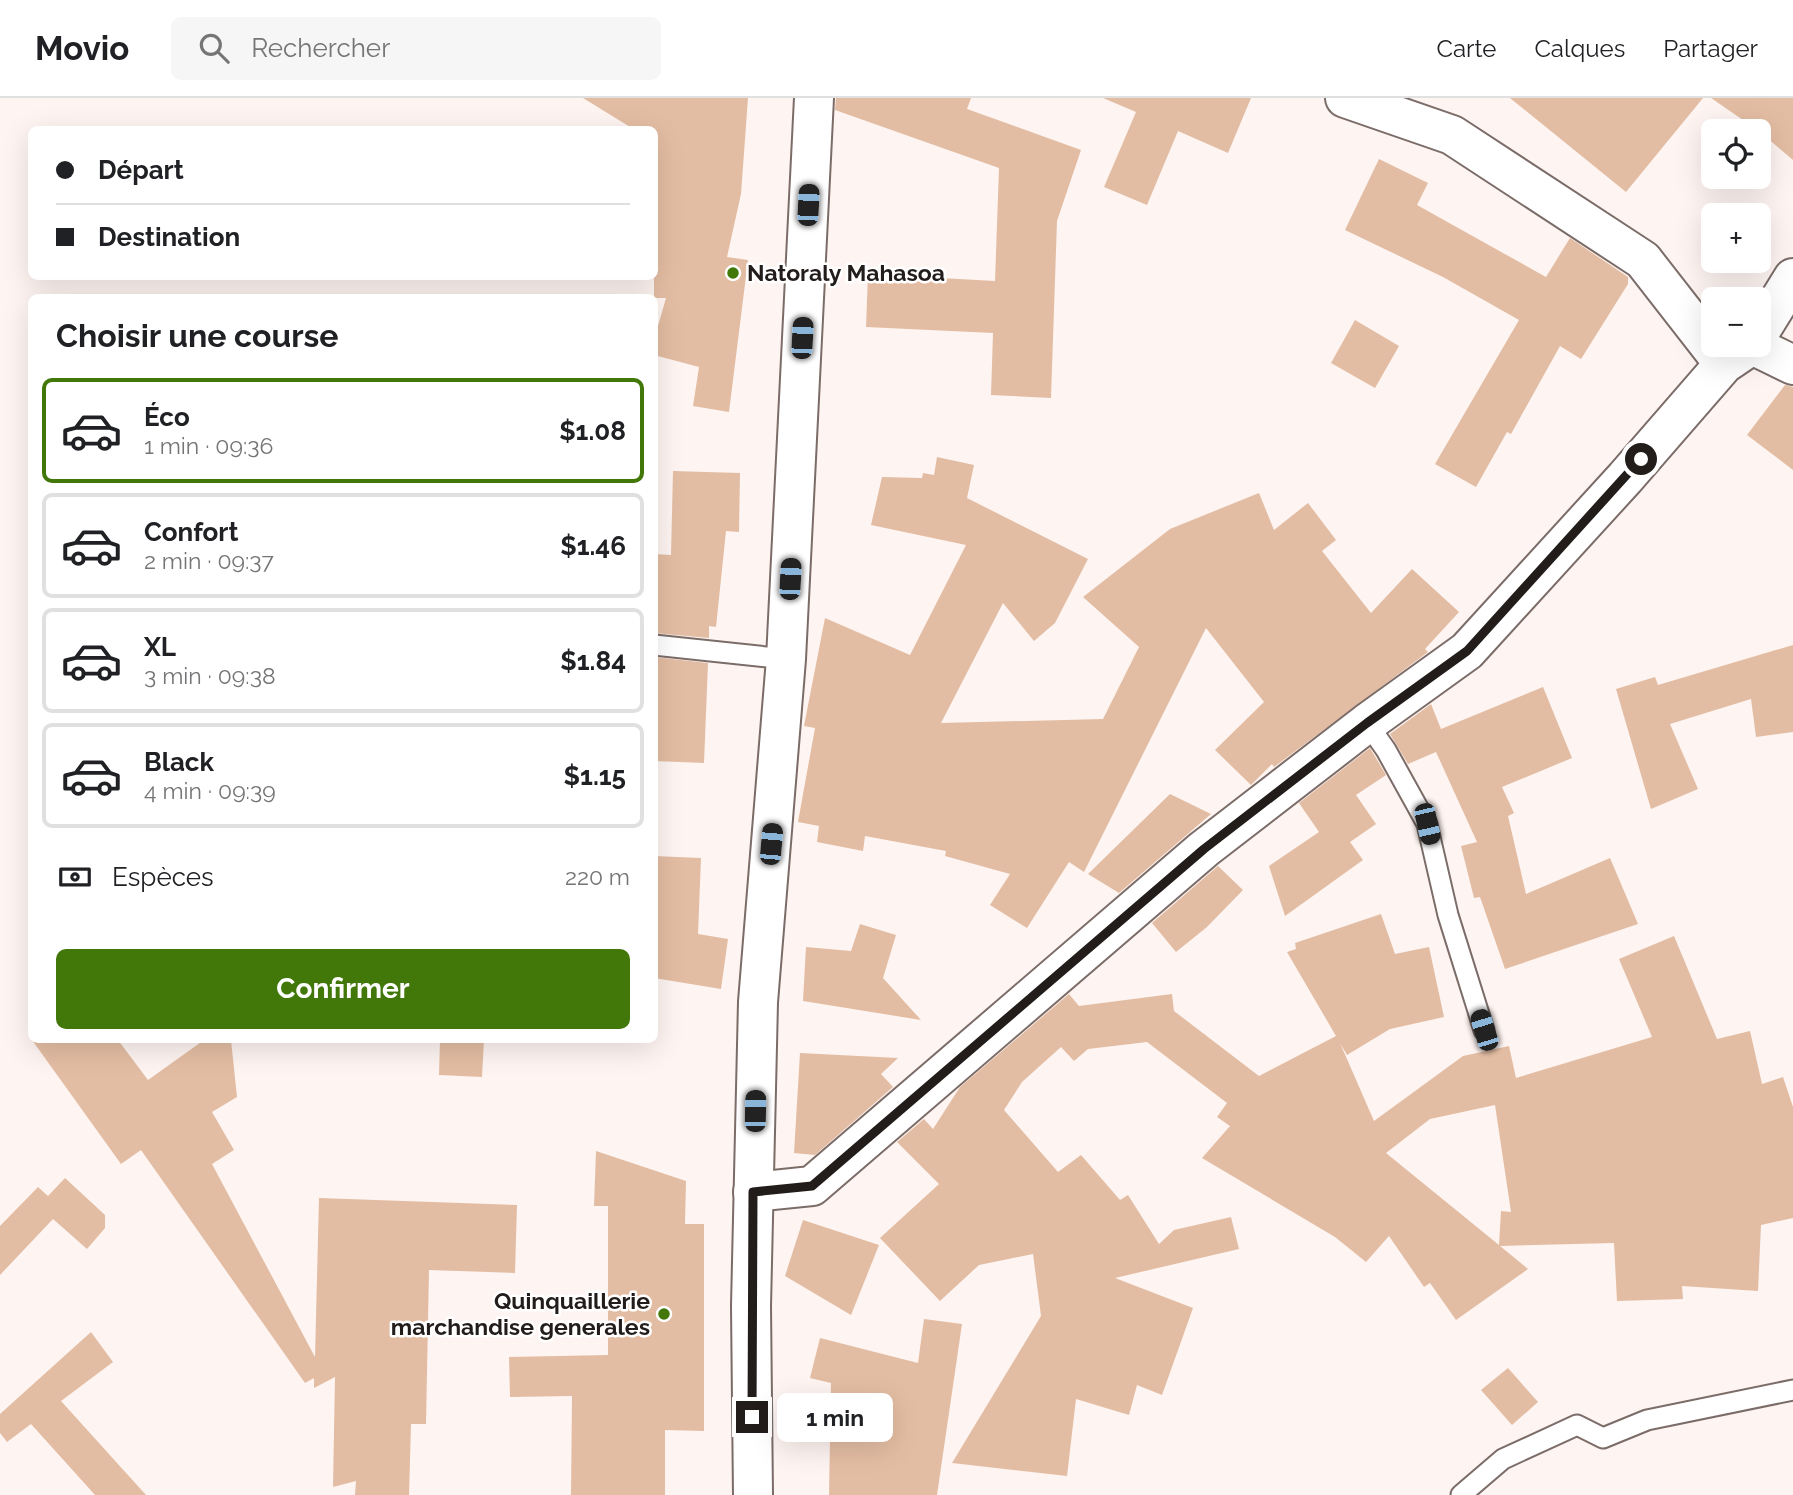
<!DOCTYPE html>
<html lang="fr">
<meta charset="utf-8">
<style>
:root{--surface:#fff;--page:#f6f6f6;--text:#202124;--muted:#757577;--line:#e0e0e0;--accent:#417809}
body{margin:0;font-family:Raleway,sans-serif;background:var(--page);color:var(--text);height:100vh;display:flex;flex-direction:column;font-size:26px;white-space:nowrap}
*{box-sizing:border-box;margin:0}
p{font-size:23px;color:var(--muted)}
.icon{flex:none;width:38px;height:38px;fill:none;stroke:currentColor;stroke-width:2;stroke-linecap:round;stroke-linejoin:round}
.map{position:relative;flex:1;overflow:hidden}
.sheet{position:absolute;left:28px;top:196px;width:630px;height:749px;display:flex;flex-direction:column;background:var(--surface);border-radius:10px;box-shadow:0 7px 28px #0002}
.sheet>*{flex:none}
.guide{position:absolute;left:28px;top:28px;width:630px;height:154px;border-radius:10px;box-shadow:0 7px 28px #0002;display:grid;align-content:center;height:154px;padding:0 28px;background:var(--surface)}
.fabs{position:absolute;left:1701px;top:21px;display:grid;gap:14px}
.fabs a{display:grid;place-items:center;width:70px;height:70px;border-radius:10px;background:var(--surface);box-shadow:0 7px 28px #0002;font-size:35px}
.end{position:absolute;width:32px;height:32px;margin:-16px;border:9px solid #221d1b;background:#fff;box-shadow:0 0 0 4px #fff}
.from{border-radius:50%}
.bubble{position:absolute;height:49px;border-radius:10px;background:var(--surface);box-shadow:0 7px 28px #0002;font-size:23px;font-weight:700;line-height:49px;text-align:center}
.car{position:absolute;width:21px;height:42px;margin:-21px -10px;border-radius:9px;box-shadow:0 0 5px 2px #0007;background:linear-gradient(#222 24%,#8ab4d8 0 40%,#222 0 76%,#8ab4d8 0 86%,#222 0)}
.guide b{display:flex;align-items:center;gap:24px;height:66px;font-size:26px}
.guide b+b{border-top:2px solid var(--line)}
.guide i{width:18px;height:18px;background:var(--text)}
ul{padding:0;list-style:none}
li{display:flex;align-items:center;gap:21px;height:105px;margin:0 14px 10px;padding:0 14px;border:4px solid var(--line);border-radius:10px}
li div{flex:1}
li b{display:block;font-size:26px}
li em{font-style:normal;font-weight:700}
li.current{border-color:var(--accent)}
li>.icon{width:63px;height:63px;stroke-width:1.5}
h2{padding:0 28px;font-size:32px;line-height:84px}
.pay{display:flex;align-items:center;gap:18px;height:77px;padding:0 28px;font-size:26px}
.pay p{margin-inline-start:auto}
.action{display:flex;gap:14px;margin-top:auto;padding:14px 28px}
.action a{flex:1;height:80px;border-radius:10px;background:var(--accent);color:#fff;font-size:28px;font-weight:700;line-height:80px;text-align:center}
header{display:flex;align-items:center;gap:42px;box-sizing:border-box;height:98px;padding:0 35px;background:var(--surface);border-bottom:2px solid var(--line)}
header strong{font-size:33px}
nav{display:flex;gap:38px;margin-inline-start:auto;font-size:24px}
.search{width:490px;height:63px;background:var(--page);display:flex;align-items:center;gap:18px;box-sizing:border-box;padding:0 24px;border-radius:10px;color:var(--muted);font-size:26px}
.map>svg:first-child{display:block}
</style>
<header>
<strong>Movio</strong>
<div class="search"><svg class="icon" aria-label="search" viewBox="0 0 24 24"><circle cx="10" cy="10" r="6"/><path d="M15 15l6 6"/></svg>Rechercher</div>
<nav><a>Carte</a><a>Calques</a><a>Partager</a></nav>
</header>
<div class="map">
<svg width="1793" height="1397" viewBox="0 0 1793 1397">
<rect width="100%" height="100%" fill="#fef4f1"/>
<path fill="#e3bda3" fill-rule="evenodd" d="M 583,0 L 748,0 L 741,96 L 727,159 L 748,162 L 729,314 L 693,308 L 699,269 L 654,257 L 654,242 L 666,200 L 654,200 L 654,32 L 635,32 Z
M 836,0 L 971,0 L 967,11 L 1081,52 L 1057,123 L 1051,300 L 991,297 L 993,235 L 866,229 L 868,176 L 995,183 L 999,70 L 835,12 Z
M 1103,0 L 1251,0 L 1228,55 L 1178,33 L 1147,107 L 1104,89 L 1136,14 Z
M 1510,0 L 1703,0 L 1626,94 Z
M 1711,0 L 1793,0 L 1793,62 L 1759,33 Z
M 1379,61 L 1428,85 L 1417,107 L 1546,179 L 1570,140 L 1628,179 L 1628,186 L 1581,261 L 1560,248 L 1511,336 L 1507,334 L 1476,389 L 1435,366 L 1519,222 L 1443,179 L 1345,132 Z
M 1355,222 L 1399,248 L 1375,290 L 1331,265 Z
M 1785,287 L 1793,289 L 1793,372 L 1747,337 Z
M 937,359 L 974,367 L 967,400 L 1088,461 L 1055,525 L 1034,543 L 1003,505 L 941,625 L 1103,621 L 1139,549 L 1083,499 L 1170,431 L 1259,395 L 1274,432 L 1308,405 L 1336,442 L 1322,453 L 1371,515 L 1412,471 L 1459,514 L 1425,551 L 1428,554 L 1274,669 L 1272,666 L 1251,687 L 1215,652 L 1264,604 L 1206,530 L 1084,774 L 1069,764 L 1027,830 L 990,807 L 1010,776 L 945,758 L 946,753 L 865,738 L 863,753 L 817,744 L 819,728 L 798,724 L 815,630 L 804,628 L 825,520 L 910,557 L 966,447 L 871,427 L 882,379 L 922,380 L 923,375 L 934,377 Z
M 673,373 L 740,375 L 739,434 L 726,433 L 716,529 L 709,528 L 709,540 L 654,535 L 654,456 L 671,457 Z
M 1793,547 L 1793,634 L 1756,639 L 1751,601 L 1670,626 L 1698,691 L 1651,711 L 1616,591 L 1655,579 L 1658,587 Z
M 654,559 L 708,565 L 704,665 L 654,663 Z
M 1543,589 L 1572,660 L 1502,689 L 1514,715 L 1508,718 L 1526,796 L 1610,760 L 1638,826 L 1505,871 L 1480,799 L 1474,800 L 1461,748 L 1477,744 L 1436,654 L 1408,666 L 1390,636 L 1431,606 L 1441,631 Z
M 1370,650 L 1386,677 L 1356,697 L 1376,726 L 1350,744 L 1363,762 L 1285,818 L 1269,768 L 1319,734 L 1299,705 Z
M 1170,696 L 1211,716 L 1119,795 L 1088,776 Z
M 654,758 L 701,760 L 698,836 L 728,841 L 721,891 L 654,880 Z
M 1218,768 L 1243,792 L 1207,829 L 1176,854 L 1152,825 Z
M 1381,816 L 1395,856 L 1429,849 L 1444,919 L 1390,931 L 1347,957 L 1340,945 L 1374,1023 L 1463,958 L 1509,948 L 1516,980 L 1652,939 L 1619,861 L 1674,838 L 1717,941 L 1750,933 L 1762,986 L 1783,979 L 1793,1009 L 1793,1120 L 1761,1127 L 1758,1193 L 1682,1188 L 1683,1201 L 1617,1203 L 1614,1145 L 1500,1148 L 1528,1171 L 1456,1222 L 1430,1185 L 1424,1189 L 1389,1138 L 1366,1164 L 1335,1139 L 1202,1060 L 1230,1028 L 1217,1019 L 1227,1005 L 1147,944 L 1088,951 L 1074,963 L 1061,949 L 1022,984 L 1004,1012 L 1058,1074 L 1081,1057 L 1120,1102 L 1128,1097 L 1159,1146 L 1174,1132 L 1231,1119 L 1239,1151 L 1115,1180 L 1193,1210 L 1162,1297 L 1137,1287 L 1129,1317 L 1076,1301 L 1067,1378 L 952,1365 L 1041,1218 L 1033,1156 L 979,1167 L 940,1203 L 880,1140 L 939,1086 L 897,1044 L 924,1021 L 933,1031 L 960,989 L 1069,896 L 1079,908 L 1172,896 L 1174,913 L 1259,978 L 1336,938 L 1287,854 L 1296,851 L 1295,845 ZM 1495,1007 L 1511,1114 L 1501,1113 L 1499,1147 L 1386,1055 L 1430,1021 Z
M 860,826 L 896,837 L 883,880 L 921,922 L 803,903 L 806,849 L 851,853 Z
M 32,942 L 118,942 L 148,982 L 204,942 L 231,942 L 237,999 L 212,1014 L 234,1052 L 212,1066 L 315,1259 L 319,1100 L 517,1107 L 515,1175 L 429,1172 L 426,1326 L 411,1326 L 409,1397 L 355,1397 L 356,1383 L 333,1389 L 335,1279 L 314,1290 L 314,1280 L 305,1285 L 141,1052 L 121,1066 Z
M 440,942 L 484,942 L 482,979 L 439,977 Z
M 800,955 L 898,960 L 881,976 L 893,989 L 815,1057 L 794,1055 Z
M 596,1053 L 686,1083 L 685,1126 L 704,1126 L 704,1333 L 665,1332 L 665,1397 L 571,1397 L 572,1298 L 510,1299 L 509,1259 L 608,1257 L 608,1108 L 594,1108 Z
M 65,1080 L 105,1117 L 105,1130 L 87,1151 L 53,1121 L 0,1177 L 0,1128 L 38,1089 L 48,1098 Z
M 803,1122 L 879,1147 L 851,1217 L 785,1178 Z
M 924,1221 L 962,1226 L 937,1397 L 829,1397 L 831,1285 L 810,1280 L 820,1240 L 918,1265 Z
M 91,1234 L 113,1264 L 61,1303 L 146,1397 L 95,1397 L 31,1326 L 7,1344 L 0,1335 L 0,1316 Z
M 1508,1270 L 1538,1304 L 1512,1327 L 1481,1292 Z"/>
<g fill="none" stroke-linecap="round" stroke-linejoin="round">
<defs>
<path id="service" d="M 654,547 L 786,561
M 1367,625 L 1386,652 L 1427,726 L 1448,817 L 1484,932
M 1461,1397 L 1503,1361 L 1577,1327 L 1603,1340 L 1647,1322 L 1793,1292"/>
<path id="minor" d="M 1345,0 L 1452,37 L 1643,162 L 1724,266
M 1759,235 L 1793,180
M 1752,247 L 1793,267
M 753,1094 L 812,1088 L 1204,751 L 1367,625 L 1467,553 L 1625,380 L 1724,266 L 1752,247"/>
<path id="primary" d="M 753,1397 L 751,1208 L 758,904 L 786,561 L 814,0"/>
</defs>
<use href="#service" stroke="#7b6c68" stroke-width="23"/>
<use href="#minor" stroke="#7b6c68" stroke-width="42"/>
<use href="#primary" stroke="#7b6c68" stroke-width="42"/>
<use href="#service" stroke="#fff" stroke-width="19"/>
<use href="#minor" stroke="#fff" stroke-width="38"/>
<use href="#primary" stroke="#fff" stroke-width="38"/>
</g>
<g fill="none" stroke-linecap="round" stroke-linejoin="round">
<path stroke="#221d1b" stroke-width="9" d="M 752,1319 L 753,1094 L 812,1088 L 1204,751 L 1367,625 L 1467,553 L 1641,361"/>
</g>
<g fill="#417809" stroke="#fff" stroke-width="2.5">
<circle cx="733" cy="175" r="7"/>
<circle cx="664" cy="1216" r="7"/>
</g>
<g text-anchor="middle" stroke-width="5" stroke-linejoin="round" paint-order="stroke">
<g font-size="23" font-weight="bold" fill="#221d1b" stroke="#fff" text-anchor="start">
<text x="747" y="183">Natoraly Mahasoa</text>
<text x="650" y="1211" text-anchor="end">Quinquaillerie<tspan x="650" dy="26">marchandise generales</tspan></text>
</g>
</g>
</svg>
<div class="fabs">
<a><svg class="icon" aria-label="locate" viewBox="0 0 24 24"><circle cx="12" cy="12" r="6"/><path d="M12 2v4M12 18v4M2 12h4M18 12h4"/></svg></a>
<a>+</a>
<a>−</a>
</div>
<i class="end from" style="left:1641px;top:361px"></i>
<i class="end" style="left:752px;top:1319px"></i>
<div class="bubble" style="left:777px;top:1295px;width:116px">1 min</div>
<i class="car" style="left:808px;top:107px;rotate:3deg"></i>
<i class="car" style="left:802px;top:240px;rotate:3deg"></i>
<i class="car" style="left:790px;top:481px;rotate:3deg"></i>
<i class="car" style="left:1427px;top:726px;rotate:167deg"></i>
<i class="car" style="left:771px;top:746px;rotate:5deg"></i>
<i class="car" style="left:1484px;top:932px;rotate:343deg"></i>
<i class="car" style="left:755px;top:1013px;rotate:1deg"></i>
<div class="guide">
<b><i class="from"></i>Départ</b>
<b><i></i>Destination</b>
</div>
<section class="sheet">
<h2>Choisir une course</h2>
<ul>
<li class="current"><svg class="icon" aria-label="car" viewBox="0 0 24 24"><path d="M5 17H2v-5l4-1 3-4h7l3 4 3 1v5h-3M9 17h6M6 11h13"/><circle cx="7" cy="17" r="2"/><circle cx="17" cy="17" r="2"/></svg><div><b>Éco</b><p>1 min · 09:36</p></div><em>$1.08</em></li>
<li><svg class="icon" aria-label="car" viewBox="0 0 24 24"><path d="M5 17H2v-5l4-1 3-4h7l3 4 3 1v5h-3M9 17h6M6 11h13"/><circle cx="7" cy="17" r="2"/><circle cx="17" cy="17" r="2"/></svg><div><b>Confort</b><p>2 min · 09:37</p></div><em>$1.46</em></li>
<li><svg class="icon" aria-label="car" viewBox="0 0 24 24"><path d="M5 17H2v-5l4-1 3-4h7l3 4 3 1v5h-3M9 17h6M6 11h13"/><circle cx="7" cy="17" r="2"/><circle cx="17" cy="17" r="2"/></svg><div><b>XL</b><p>3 min · 09:38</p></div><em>$1.84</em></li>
<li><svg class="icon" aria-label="car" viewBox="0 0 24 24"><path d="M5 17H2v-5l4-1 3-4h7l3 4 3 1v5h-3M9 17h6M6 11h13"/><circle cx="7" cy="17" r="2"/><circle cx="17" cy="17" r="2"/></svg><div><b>Black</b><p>4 min · 09:39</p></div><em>$1.15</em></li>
</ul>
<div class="pay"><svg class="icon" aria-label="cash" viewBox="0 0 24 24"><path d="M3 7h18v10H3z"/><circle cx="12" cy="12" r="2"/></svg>Espèces<p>220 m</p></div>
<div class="action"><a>Confirmer</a></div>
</section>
</div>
